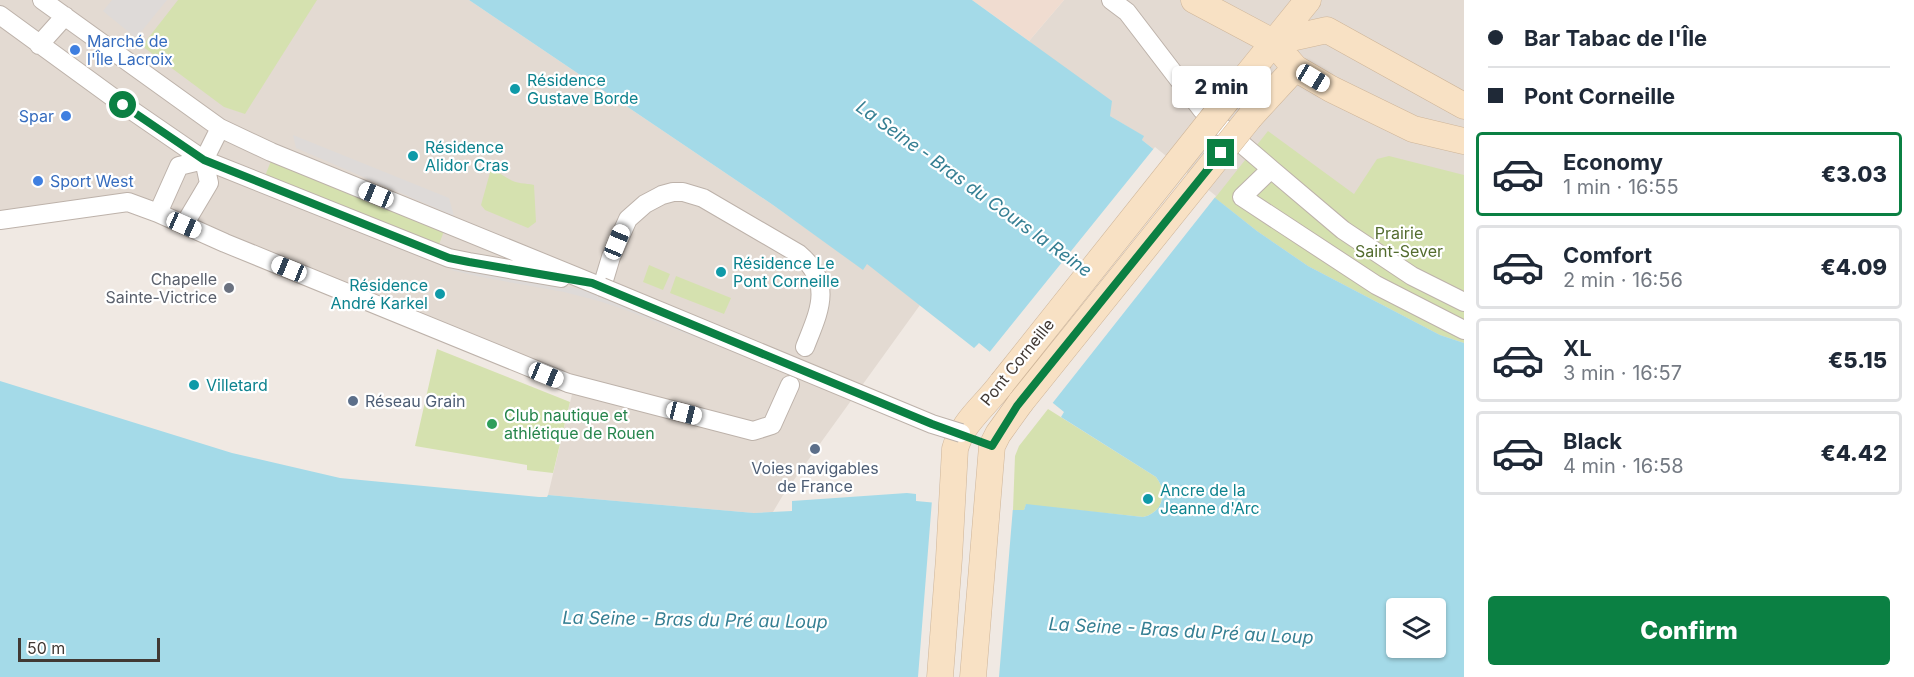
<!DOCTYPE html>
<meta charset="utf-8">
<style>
:root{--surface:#fff;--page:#f6f6f7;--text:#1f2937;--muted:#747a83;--line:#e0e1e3;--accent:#0b8043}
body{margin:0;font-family:Inter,sans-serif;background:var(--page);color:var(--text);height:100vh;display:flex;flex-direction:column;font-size:22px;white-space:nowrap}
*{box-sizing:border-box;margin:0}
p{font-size:20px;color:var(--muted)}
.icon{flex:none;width:33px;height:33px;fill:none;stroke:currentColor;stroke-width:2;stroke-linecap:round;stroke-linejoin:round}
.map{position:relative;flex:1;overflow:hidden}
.side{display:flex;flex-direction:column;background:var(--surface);width:450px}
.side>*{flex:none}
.guide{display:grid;align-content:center;height:132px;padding:0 24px;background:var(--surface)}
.controls{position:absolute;left:1386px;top:598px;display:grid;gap:12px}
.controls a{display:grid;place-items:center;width:60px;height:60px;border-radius:6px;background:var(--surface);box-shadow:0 2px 4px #0004;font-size:30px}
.scale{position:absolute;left:18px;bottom:15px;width:142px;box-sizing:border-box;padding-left:6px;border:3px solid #413934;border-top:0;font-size:16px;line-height:21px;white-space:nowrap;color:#413934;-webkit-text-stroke:4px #fff;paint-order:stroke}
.end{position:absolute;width:27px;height:27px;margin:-14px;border:8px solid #0b8043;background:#fff;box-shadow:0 0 0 3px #fff}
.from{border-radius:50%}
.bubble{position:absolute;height:42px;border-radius:6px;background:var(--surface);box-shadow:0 2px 4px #0004;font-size:20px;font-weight:800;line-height:42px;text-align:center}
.car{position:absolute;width:18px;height:36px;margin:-18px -9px;border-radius:8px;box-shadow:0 0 4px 2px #0007;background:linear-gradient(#fff 24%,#345 0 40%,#fff 0 76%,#345 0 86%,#fff 0)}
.guide b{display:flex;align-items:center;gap:21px;height:57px;font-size:22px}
.guide b+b{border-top:2px solid var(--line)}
.guide i{width:15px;height:15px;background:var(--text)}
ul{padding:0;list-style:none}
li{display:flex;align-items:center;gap:18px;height:84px;margin:0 12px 9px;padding:0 12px;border:3px solid var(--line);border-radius:6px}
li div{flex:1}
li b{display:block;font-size:22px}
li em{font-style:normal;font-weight:800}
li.selected{border-color:var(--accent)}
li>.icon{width:54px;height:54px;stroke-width:1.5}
.button{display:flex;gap:12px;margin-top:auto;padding:12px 24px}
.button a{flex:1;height:69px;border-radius:6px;background:var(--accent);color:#fff;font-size:24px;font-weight:800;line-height:69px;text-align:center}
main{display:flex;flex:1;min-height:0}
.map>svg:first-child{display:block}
</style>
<main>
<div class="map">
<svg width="1464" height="677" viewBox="0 0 1464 677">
<rect width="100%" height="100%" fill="#f0e9e3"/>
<path fill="#e3dad2" d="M 0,0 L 469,0 L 773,205 L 863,269 L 867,263 L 920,305 L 783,495 L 773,512 L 754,513 L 548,495 L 574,386 L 119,207 L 0,225 Z
M 1064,0 L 1464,0 L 1464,343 L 1440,335 L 1308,266 L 1257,231 L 1142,140 L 1143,136 L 1110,116 L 1029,41 Z"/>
<path fill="#f0dcd0" d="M 972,0 L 1064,0 L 1029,41 Z"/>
<path fill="#d5e1af" d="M 178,0 L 317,0 L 245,114 L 224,107 L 142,46 Z
M 1268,131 L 1354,194 L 1377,159 L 1389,156 L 1464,175 L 1464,343 L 1440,335 L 1308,266 L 1257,231 L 1215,198 Z
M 271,161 L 444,231 L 438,247 L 265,176 Z
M 491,169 C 499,172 503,176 509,179 C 516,184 526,183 534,185 L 536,222 L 528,228 L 485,210 L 481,205 Z
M 649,265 L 670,274 L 663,290 L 643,282 Z
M 676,276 L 731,298 L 724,314 L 670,293 Z
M 437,349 L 570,402 L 553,473 L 527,470 L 527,465 L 415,446 Z
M 1048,409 L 1156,477 C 1168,492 1163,513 1143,517 L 1026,505 L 1024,510 L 1013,510 L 1015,456 L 1019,446 Z"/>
<path fill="#dedad8" d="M 112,0 L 167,0 L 136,38 L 103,11 Z
M 293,135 L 449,198 L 454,216 L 296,148 Z
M 452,264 L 567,286 L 601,295 L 779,364 L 777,369 L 623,309 L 599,301 L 564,292 L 481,277 L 451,270 Z"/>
<path fill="#a4dae8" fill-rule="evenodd" d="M 469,0 L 972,0 L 1112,101 L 1110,116 L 1144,136 L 1142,140 L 1257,231 L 1308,266 L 1440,335 L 1464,343 L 1464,677 L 0,677 L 0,381 L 232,453 L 340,478 L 539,497 L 547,497 L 548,495 L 754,513 L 792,511 L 792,501 L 907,493 L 916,494 L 916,501 L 1013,510 L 1024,510 L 1026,504 L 1143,517 C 1163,513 1168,492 1156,477 L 1061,417 L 1064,412 L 979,343 L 974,348 L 867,264 L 863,270 L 773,205 ZM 1396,609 L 1436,609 L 1436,648 L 1396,648 Z"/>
<path fill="#f0e9e3" d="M 1155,147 L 1216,196 L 1051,405 L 988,354 Z
M 932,500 L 1013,507 L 999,677 L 918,677 Z"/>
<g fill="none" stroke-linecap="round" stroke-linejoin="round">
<defs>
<path id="street" d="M 42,0 L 220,128 L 271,152 L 602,287 L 611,257 L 628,219 L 645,204 L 662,195 L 673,192 L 683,192 L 703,198 L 799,254 C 834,284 819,311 805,347
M 1111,0 L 1127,12 L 1202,110 L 1271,169 L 1343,230 L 1412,276 L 1464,302
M 0,15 L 111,96 L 204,160 L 449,258 L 469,262 L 561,278
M 39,45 L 65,16
M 1271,169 L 1242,197 L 1376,285 L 1464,330
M 158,213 L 179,166 L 204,160
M 0,220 L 128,202 L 158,213 L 225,243 L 568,383 L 753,431 L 772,425 L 790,385
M 184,225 L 209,183 L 204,160 L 220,128"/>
<path id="secondary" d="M 1194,0 L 1273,42 L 1295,68 L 1331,89 L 1413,129 L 1464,141
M 1273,42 L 1327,30 L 1464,106
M 1227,100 L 1308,0
M 1250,117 L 1295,68
M 940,677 L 949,558 L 955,449 C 962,422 986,405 1002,383
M 973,677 L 992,446 L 998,434 L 1021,402"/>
</defs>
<use href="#street" stroke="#bdb2aa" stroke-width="20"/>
<use href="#secondary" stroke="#ceb599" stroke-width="27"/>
<use href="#street" stroke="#fff" stroke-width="18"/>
<use href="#secondary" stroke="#f8e1c4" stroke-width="26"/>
<defs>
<path id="street-bridge" d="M 602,287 L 932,424 L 961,433"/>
<path id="secondary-bridge" d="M 1002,383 L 1227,100
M 1021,402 L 1250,117"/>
</defs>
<use href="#street-bridge" stroke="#bdb2aa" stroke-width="20" stroke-linecap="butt"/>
<use href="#secondary-bridge" stroke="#ceb599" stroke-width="27" stroke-linecap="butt"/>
<use href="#street-bridge" stroke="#fff" stroke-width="18"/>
<use href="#secondary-bridge" stroke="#f8e1c4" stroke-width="26"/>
</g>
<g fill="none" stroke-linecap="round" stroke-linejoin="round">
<path stroke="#0b8043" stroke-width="8" d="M 123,105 L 204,160 L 449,258 L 469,262 L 592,283 L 932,424 L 992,446 L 1017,406 L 1221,153"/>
</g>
<g fill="#3f7fe0" stroke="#fff" stroke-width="2">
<circle cx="75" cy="50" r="6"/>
<circle cx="66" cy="116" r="6"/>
<circle cx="38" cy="181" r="6"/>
</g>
<g fill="#0f9aa8" stroke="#fff" stroke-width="2">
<circle cx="515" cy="89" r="6"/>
<circle cx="413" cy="156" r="6"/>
<circle cx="721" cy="272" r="6"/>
<circle cx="440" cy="294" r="6"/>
<circle cx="194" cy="385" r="6"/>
<circle cx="1148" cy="499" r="6"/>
</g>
<circle fill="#6b7280" stroke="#fff" stroke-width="2" cx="229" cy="288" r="6"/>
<g fill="#5c6f8a" stroke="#fff" stroke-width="2">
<circle cx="353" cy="401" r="6"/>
<circle cx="815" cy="449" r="6"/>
</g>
<circle fill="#2e9e5b" stroke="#fff" stroke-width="2" cx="492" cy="424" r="6"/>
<g text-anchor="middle" stroke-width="4.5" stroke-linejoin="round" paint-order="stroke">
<g font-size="16" fill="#366cbe" stroke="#fff" text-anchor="start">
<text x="87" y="47">Marché de<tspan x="87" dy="18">l'Île Lacroix</tspan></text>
<text x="54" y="122" text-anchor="end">Spar</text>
<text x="50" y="187">Sport West</text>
</g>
<g font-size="16" fill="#0d838f" stroke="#fff" text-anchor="start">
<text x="527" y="86">Résidence<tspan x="527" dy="18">Gustave Borde</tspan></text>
<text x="425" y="153">Résidence<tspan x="425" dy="18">Alidor Cras</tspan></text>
<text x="733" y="269">Résidence Le<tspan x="733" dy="18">Pont Corneille</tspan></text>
<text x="428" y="291" text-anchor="end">Résidence<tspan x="428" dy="18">André Karkel</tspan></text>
<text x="206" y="391">Villetard</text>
<text x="1160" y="496">Ancre de la<tspan x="1160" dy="18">Jeanne d'Arc</tspan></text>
</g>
<g font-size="16" fill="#536c2e" stroke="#fff">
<text x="1399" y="239">Prairie<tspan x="1399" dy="18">Saint-Sever</tspan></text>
</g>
<g font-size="16" fill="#5b616d" stroke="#fff" text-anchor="end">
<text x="217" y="285">Chapelle<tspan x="217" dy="18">Sainte-Victrice</tspan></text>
</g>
<g font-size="16" fill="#413934" stroke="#fff">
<text transform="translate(1017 362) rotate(-51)" y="6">Pont Corneille</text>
</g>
<g font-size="16" fill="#4e5e75" stroke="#fff" text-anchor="start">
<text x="365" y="407">Réseau Grain</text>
<text x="815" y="474" text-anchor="middle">Voies navigables<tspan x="815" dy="18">de France</tspan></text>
</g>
<g font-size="16" fill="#27864d" stroke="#fff" text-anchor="start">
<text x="504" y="421">Club nautique et<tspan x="504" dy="18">athlétique de Rouen</tspan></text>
</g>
<g font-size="18" font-style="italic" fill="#357f93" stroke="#fff">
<text transform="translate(974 189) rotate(36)" y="6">La Seine - Bras du Cours la Reine</text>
<text transform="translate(695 620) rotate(1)" y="6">La Seine - Bras du Pré au Loup</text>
<text transform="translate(1181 631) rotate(3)" y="6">La Seine - Bras du Pré au Loup</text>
</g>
</g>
</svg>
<div class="controls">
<a><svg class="icon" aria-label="layers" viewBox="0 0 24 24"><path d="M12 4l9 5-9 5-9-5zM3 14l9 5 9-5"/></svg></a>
</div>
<div class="scale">50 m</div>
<i class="end from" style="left:123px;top:105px"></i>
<i class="end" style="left:1221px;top:153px"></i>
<div class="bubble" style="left:1172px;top:66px;width:99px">2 min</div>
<i class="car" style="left:1313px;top:78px;rotate:121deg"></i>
<i class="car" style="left:376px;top:195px;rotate:292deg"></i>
<i class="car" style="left:184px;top:225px;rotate:114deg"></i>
<i class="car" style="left:617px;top:242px;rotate:22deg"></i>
<i class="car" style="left:289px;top:269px;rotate:292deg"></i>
<i class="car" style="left:546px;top:375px;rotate:112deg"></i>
<i class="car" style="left:684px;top:413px;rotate:104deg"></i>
</div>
<section class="side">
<div class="guide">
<b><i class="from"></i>Bar Tabac de l'Île</b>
<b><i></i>Pont Corneille</b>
</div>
<ul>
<li class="selected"><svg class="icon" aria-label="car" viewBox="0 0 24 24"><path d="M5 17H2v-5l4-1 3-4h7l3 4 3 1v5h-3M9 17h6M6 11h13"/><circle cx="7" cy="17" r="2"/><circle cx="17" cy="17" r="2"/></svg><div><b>Economy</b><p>1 min · 16:55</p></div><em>€3.03</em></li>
<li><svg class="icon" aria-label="car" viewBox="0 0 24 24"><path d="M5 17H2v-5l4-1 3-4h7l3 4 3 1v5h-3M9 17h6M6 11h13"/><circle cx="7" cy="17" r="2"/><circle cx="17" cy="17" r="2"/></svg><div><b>Comfort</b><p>2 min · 16:56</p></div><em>€4.09</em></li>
<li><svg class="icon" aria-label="car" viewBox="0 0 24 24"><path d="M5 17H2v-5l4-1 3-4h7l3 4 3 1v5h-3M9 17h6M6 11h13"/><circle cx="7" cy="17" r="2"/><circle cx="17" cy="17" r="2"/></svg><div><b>XL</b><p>3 min · 16:57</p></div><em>€5.15</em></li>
<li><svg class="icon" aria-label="car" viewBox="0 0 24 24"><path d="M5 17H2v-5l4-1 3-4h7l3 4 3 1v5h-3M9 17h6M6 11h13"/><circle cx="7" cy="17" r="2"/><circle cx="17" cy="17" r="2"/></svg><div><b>Black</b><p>4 min · 16:58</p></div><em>€4.42</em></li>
</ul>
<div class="button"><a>Confirm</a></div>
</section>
</main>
